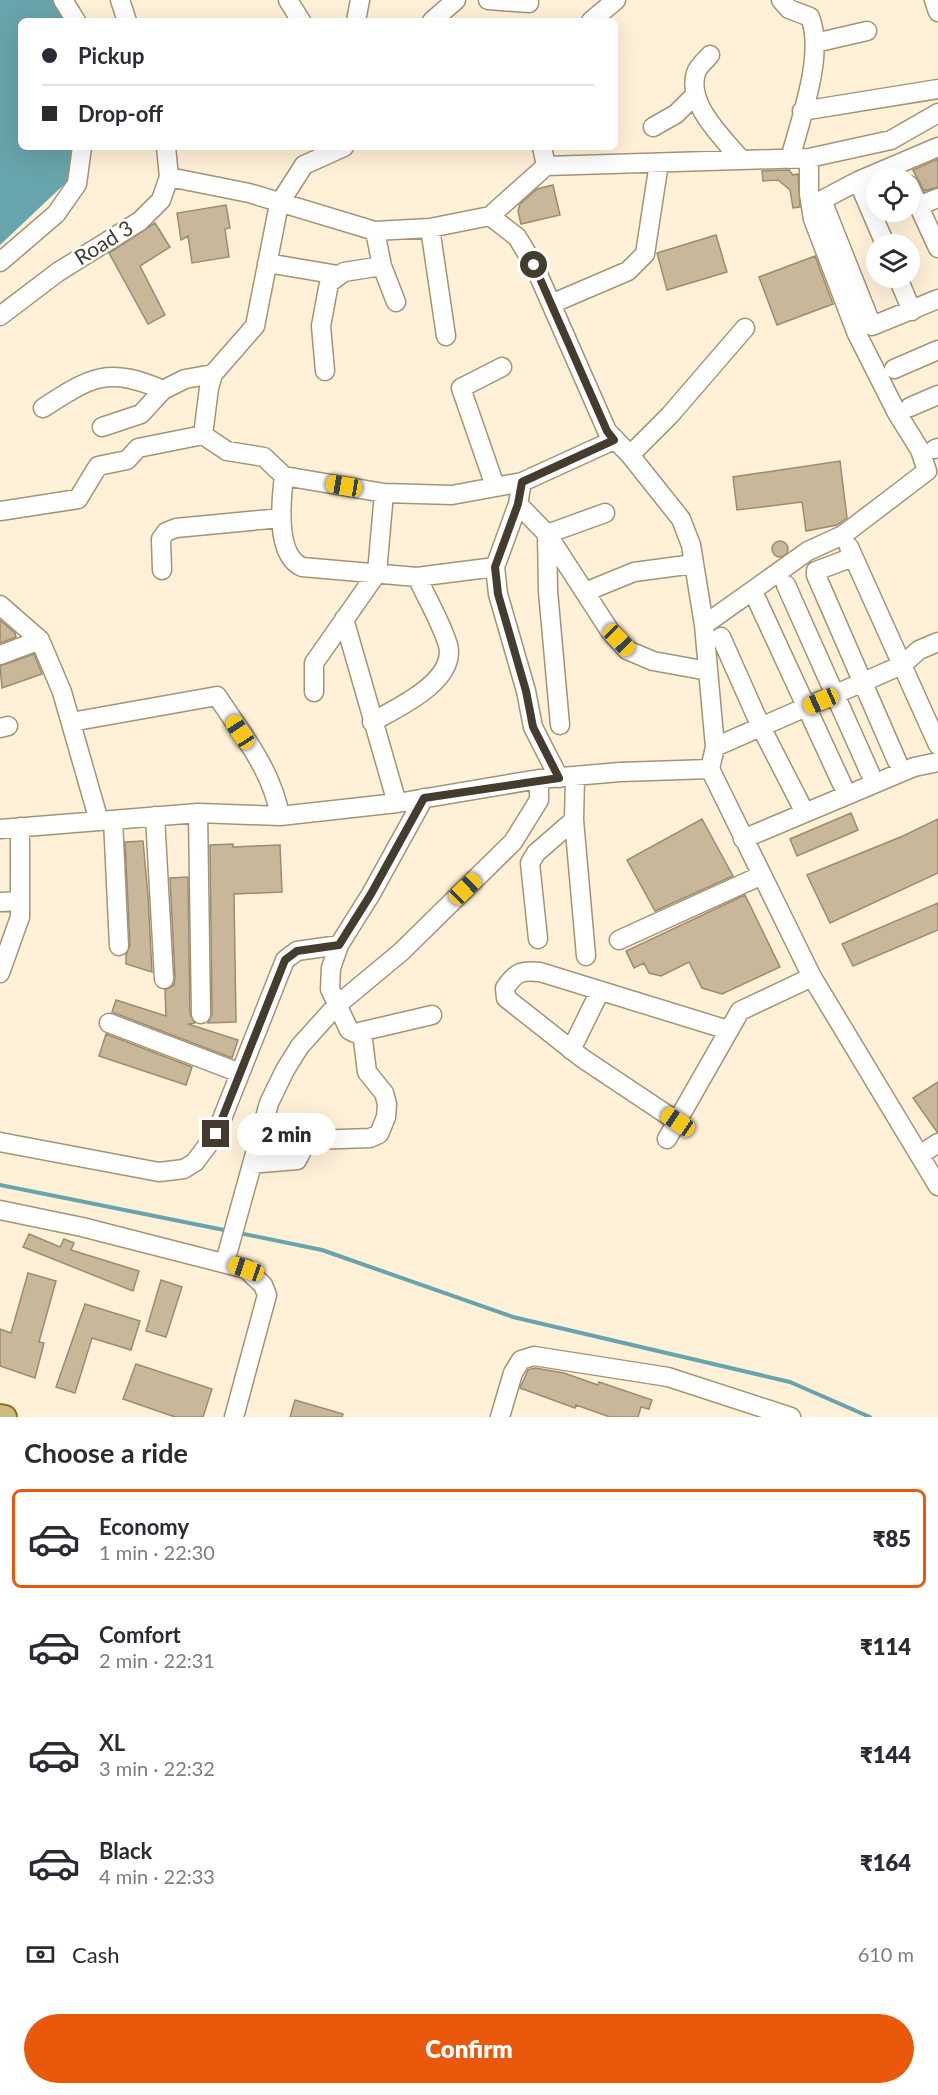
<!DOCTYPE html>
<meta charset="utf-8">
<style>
:root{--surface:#fff;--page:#f2f2f3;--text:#2b2b33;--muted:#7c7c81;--line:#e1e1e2;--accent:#ea580c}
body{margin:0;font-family:Lato,sans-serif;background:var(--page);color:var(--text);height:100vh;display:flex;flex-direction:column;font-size:22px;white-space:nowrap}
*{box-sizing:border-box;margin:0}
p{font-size:20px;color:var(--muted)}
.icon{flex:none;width:33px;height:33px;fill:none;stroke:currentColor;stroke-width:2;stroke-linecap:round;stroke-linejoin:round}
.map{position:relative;height:1417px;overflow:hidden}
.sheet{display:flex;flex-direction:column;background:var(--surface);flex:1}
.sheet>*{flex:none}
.banner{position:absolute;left:18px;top:18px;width:600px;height:132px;border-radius:9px;box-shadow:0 6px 24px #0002;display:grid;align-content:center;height:132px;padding:0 24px;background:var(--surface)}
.tools{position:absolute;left:866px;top:168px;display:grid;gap:12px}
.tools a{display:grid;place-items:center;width:54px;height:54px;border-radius:50%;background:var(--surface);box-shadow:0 6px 24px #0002;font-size:30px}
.end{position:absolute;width:27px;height:27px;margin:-14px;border:8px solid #433c2f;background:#fff;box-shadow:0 0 0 3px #fff}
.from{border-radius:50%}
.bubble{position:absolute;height:42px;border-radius:21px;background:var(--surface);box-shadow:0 6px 24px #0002;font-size:20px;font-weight:800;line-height:42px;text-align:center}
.car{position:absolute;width:18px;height:36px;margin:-18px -9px;border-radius:8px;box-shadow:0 0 4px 2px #0007;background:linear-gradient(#f5c518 24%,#345 0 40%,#f5c518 0 76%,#345 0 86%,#f5c518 0)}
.banner b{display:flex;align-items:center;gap:21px;height:57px;font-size:22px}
.banner b+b{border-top:2px solid var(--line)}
.banner i{width:15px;height:15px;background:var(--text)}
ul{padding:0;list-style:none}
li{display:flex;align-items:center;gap:18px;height:99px;margin:0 12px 9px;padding:0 12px;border:3px solid transparent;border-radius:9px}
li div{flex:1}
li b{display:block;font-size:22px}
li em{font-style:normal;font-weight:800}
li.active{border-color:var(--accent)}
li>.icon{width:54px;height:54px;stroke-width:1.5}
h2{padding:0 24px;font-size:27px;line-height:72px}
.pay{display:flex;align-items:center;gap:15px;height:66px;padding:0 24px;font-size:22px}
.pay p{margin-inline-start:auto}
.cta{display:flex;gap:12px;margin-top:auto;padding:12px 24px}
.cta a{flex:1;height:69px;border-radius:36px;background:var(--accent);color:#fff;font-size:24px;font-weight:800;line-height:69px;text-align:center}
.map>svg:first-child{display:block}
</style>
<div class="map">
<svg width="938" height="1417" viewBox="0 0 938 1417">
<rect width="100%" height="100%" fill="#fff1d8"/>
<path fill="#68a4ab" d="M 0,0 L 59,0 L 83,21 L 21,21 L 21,147 L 85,147 L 71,178 L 0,245 Z"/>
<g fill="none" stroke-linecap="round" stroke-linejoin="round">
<path stroke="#68a4ab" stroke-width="4" d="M 0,1185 L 229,1231
M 239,1233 L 322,1250 L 513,1317 L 790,1382 L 870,1417"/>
</g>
<path fill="#c8b799" stroke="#9c8c6f" stroke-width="1.5" d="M 938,159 L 938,187 L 924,191 L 913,170 Z
M 789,170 L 793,175 L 798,174 L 800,207 L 793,208 L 790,190 L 778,180 L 763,181 L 762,171 Z
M 553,185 L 560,215 L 521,224 L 518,211 L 520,204 L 537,189 Z
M 226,205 L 230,228 L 225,229 L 229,257 L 192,263 L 188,236 L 181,240 L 177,213 Z
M 155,223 L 170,247 L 140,266 L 165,315 L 148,324 L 109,253 Z
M 716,235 L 727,272 L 667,290 L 657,253 Z
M 815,256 L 833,304 L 777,325 L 759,277 Z
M 840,461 L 847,518 L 837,525 L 806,531 L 802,502 L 737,510 L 733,477 Z
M772 549a8 8 0 1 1 16 0a8 8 0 1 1-16 0Z
M 0,620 L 15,633 L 16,637 L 0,643 Z
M 34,654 L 42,674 L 2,688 L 0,666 Z
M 851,813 L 858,830 L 797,856 L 790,839 Z
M 702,819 L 733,876 L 655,911 L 627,860 Z
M 938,819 L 938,873 L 830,923 L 807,875 L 903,836 Z
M 143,841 L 148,895 L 152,972 L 126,964 L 126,955 L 130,945 L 125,842 Z
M 233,844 L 233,847 L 280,845 L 282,892 L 234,894 L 236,1022 L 208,1023 L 212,1014 L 210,845 Z
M 188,877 L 190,1014 L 195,1023 L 188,1024 L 238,1040 L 232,1058 L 112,1012 L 116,1000 L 166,1016 L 165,990 L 174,985 L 175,978 L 170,878 Z
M 745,895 L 780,967 L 722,994 L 702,988 L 689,962 L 661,976 L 649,973 L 644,963 L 634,968 L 626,951 Z
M 938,903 L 938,930 L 853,966 L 842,944 Z
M 106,1034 L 192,1067 L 186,1085 L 99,1056 Z
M 938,1082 L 938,1132 L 937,1132 L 913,1098 Z
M 29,1234 L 60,1247 L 64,1239 L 74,1243 L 71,1250 L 139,1271 L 133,1291 L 23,1247 Z
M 28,1273 L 56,1281 L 39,1342 L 44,1343 L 35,1378 L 0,1366 L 0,1329 L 11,1333 Z
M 161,1280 L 182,1287 L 166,1337 L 146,1331 Z
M 85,1304 L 140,1321 L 131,1350 L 92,1338 L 75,1393 L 56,1387 Z
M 136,1364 L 212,1389 L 203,1417 L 175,1417 L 123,1399 Z
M 535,1368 L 564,1373 L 598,1385 L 599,1382 L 652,1400 L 649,1409 L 641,1407 L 638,1417 L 610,1417 L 576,1405 L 575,1408 L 520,1388 L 528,1370 Z
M 295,1400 L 343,1414 L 342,1417 L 290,1417 Z"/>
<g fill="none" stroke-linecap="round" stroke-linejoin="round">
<defs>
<path id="minor" d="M 63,0 L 76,21
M 120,0 L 127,21
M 288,0 L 301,21
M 488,0 L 529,3
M 781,0 L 789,9 L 810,17 C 825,55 800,120 790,159
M 934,0 L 938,12
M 356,21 L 360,0
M 432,21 L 456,0
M 591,21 L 616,0
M 815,43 L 867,31
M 710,55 C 706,60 698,66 696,73 C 686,105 724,138 741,160
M 802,111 L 938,89
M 653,127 L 676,114 L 695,95
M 542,147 L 546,166
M 938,147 L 858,181 L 822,200 L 872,326 L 938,299
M 169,177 L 249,193 L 375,231 L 430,228 L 490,216 L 546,166 L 809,158 L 891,140 L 938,113
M 858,181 L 885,244
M 909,185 L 938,248
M 918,206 L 938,198
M 490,216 L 517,237 L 534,265 L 607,431 L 630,455 L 681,519 L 691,545 L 704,625 L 715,747 L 710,769
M 430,228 L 446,336
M 375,231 L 382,266
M 0,262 L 56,214 L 77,184 L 82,147
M 267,263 L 338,275
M 898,278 L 912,311
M 551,304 L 628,271 L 645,254 L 659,163
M 0,316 L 58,272 L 140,221 L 161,200 L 169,177 L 166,147
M 894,369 L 938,350
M 325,371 L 321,326 L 329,283 L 344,272 L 382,266 L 396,302
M 910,407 L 938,395
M 43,408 C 91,377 107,366 163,390
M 102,427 L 141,414 L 163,390 L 185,379 L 213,374
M 203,435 L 227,451 L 264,457 L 284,476 L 384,493 L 452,495 L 522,482 L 614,440
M 935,449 L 938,448
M 630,455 L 670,415 L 745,328
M 284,476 C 281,501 275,555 302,567 L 417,577 L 495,567
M 522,482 L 518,504 L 495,567 L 498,594 L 526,691 L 533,727 L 559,778
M 495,486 L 461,388 L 502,367
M 518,504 L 547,534 L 610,631 L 627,650 L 653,661 L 708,671
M 0,511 L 78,499 L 98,466 L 127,460 L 138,448 L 203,435 L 209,388 L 213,374 L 255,326 L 279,204 L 304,165 L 344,147
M 849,547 L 938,745
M 853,557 L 816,571 L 816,575 L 897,761
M 162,570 L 161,539 L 166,532 L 176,528 L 281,518
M 786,585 L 870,773
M 585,592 L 634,572 L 694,564
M 757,600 L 842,784
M 0,605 L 40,640 L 62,692 L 99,821
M 344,619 L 397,803
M 704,625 L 808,551 L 843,535 L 927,471 L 920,450 L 897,413 L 857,334 L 813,219 L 809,194 L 809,158
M 721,637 L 761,727 L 801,805
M 0,655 L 40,640
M 314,692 L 314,663 L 377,573 L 384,493
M 71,722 L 217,696 C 242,734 272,770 280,816
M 372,722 C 397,708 457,681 448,645 C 441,622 427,599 417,577
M 560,725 L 548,591 L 547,534 L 605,513
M 0,728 L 8,726
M 715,747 L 902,665 L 919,650 L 938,642
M 575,777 L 574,820 L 586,956
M 424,798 L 371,894 L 339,945 L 331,968 L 330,989 L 349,1030 L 355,1033 L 432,1015
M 198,813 L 201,1014
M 155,816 L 164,979
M 113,820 L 119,946
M 0,829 L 198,813 L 280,816 L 397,803 L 539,779 L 620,772 L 710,769 L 812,977 L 938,1186
M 743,839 L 914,767 L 938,762
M 0,902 L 20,901
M 538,939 L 530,863 L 536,853 L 574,820
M 619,940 L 760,876
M 0,973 L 20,917 L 20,827
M 109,1023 L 240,1073
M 571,1050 L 600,991
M 678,1122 L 582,1058 L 506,998 L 505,988 C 516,972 521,970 540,972 L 728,1030
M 667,1139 L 740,1011 L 812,977
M 0,1142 L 159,1172 L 184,1169 L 195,1162 L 216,1134 L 285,960 L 297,951 L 339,945
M 920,1155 L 938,1143
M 252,1164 L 297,1160 L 306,1143 L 313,1140 L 370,1138 L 379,1134 L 386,1117 L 387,1104 L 384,1093 L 367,1072 L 362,1032
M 0,1210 L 82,1227 L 246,1269 L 263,1285 L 267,1295 L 234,1417
M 225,1262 L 269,1103 L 285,1070 L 300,1046 L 336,1006 L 401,952 L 513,842 L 539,800 L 539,779
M 500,1417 L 513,1373 L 521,1360 L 534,1356 L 668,1377 L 791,1417"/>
<path id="major" d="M 0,1416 L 5,1417"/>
</defs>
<use href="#minor" stroke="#a49376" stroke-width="21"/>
<use href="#major" stroke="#8c7128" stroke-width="26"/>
<use href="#minor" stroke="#fff" stroke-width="18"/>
<use href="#major" stroke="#d1bb7c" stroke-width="22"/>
</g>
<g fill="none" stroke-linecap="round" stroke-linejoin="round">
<path stroke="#433c2f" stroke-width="8" d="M 216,1134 L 285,960 L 297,951 L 339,945 L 371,894 L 424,798 L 559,778 L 533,727 L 526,691 L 498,594 L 495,567 L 518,504 L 522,482 L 614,440 L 607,431 L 534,265"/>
</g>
<g text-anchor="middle" stroke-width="5" stroke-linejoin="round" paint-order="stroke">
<g font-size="21" fill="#433c2f" stroke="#fff">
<text transform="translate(104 243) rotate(-32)" y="7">Road 3</text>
</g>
</g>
</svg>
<div class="tools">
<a><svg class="icon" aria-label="locate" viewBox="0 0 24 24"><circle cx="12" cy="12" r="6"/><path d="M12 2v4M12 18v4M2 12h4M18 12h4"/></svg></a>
<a><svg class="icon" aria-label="layers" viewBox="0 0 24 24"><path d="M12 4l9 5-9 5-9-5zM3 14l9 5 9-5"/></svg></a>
</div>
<i class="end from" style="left:534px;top:265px"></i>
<i class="end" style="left:216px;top:1134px"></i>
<div class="bubble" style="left:237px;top:1113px;width:99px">2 min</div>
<i class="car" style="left:344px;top:486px;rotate:280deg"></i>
<i class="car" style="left:619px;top:640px;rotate:136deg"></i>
<i class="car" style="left:821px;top:701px;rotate:246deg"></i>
<i class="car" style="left:240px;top:732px;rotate:327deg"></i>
<i class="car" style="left:465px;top:889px;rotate:46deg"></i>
<i class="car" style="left:678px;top:1122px;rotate:304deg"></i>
<i class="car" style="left:246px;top:1269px;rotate:289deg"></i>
<div class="banner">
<b><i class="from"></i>Pickup</b>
<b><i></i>Drop-off</b>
</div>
</div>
<section class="sheet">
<h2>Choose a ride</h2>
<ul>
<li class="active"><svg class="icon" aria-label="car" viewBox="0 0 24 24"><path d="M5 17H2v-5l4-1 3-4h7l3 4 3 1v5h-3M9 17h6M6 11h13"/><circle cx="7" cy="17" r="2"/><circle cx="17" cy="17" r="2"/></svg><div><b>Economy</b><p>1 min · 22:30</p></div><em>₹85</em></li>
<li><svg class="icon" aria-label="car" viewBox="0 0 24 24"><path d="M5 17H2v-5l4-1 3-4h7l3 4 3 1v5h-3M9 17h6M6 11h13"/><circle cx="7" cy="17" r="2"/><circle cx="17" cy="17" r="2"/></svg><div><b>Comfort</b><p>2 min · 22:31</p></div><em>₹114</em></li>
<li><svg class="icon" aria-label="car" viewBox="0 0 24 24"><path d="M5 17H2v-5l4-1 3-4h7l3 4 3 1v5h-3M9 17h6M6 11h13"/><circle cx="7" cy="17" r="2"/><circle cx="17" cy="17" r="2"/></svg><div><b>XL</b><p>3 min · 22:32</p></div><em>₹144</em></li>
<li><svg class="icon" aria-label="car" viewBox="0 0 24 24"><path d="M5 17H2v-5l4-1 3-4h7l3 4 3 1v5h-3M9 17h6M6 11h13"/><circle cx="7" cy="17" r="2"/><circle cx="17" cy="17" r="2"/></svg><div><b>Black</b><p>4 min · 22:33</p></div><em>₹164</em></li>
</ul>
<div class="pay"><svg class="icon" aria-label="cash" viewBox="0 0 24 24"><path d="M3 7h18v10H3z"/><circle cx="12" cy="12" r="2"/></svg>Cash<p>610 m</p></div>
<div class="cta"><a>Confirm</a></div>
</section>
